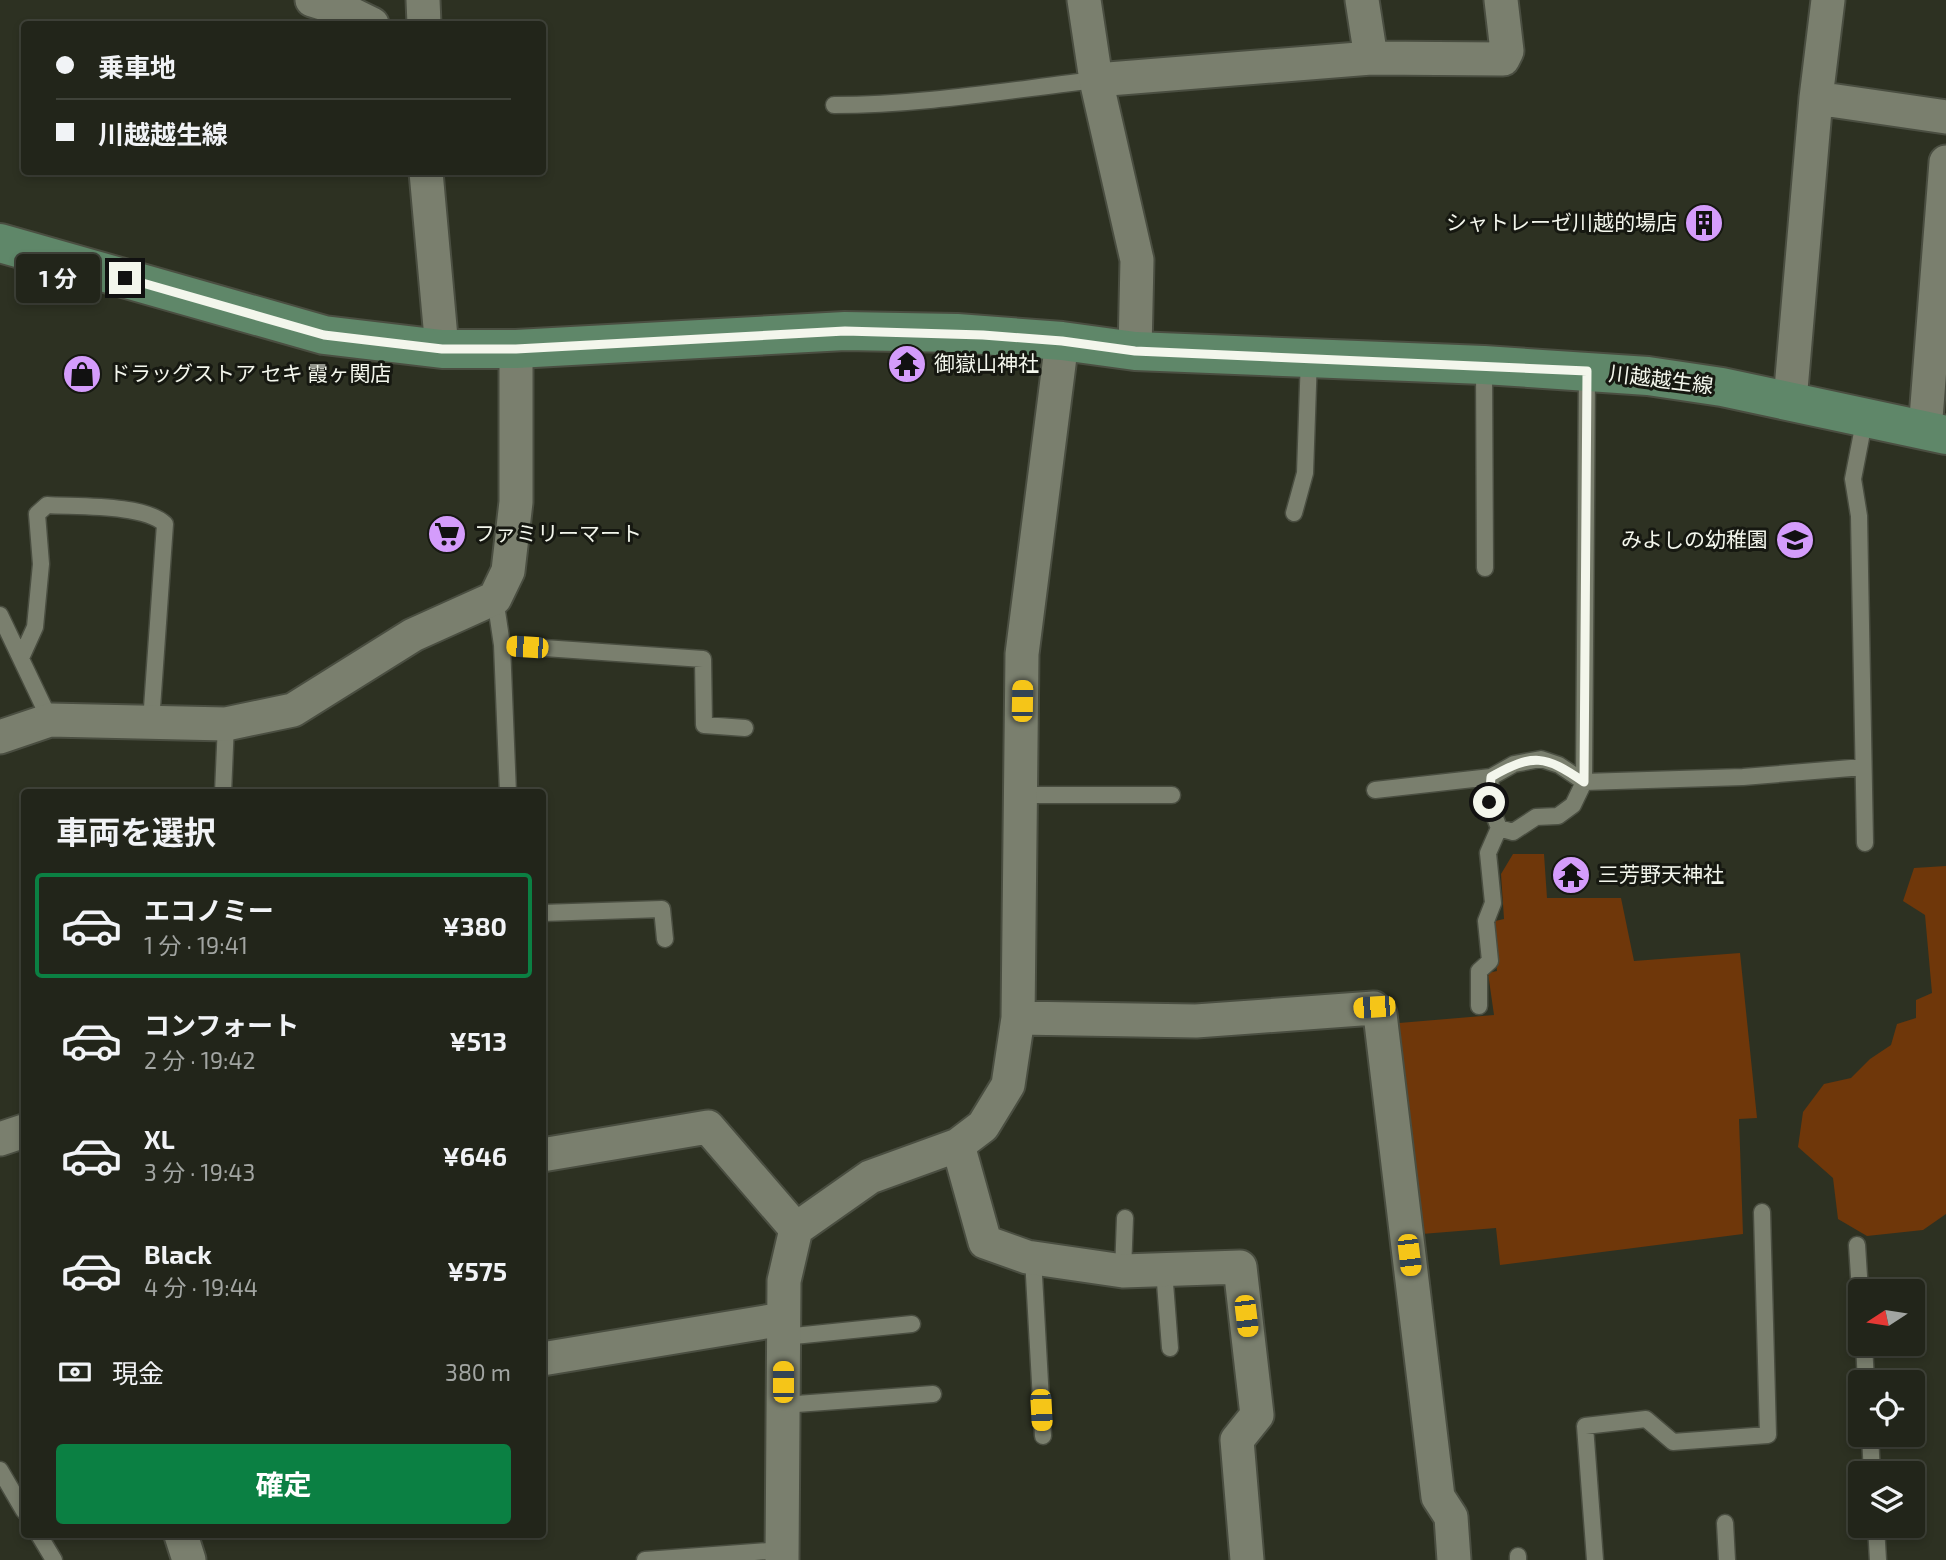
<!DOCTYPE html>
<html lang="ja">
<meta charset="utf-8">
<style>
:root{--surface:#22251a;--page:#2e3127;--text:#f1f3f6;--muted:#a2a5a2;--line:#3f4239;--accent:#0b8043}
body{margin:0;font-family:"Exo 2","Noto Sans JP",sans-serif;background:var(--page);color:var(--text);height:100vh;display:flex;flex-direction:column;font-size:26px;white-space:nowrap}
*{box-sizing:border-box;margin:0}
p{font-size:23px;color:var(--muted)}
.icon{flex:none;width:38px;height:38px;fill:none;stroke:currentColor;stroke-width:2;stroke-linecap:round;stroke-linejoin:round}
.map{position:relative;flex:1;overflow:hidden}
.side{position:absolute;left:21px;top:789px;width:525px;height:749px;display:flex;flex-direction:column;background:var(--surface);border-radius:7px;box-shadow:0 4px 10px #0003,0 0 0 2px var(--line)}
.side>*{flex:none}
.hud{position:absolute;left:21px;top:21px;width:525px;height:154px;border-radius:7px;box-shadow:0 4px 10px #0003,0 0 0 2px var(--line);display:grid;align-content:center;height:154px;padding:0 35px;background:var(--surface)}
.needle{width:46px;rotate:258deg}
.controls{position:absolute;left:1848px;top:1279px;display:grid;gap:14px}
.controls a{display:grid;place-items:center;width:77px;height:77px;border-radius:7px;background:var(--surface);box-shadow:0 4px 10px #0003,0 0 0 2px var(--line);font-size:35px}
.end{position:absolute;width:32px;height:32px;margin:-16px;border:9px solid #f3f6ec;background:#111;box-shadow:0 0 0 4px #111}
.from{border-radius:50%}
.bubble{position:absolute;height:49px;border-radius:7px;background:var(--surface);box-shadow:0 4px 10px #0003,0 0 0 2px var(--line);font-size:23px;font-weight:700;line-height:49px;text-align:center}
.car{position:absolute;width:21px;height:42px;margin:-21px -10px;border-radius:9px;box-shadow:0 0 5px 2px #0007;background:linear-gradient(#f5c518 24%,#345 0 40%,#f5c518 0 76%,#345 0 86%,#f5c518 0)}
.hud b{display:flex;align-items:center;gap:24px;height:66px;font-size:26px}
.hud b+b{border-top:2px solid var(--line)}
.hud i{width:18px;height:18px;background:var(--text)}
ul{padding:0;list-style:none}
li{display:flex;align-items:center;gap:21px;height:105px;margin:0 14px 10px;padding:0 21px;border:4px solid transparent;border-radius:7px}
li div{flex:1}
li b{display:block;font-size:26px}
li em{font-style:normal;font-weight:700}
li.active{border-color:var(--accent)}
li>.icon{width:63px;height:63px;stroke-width:1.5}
h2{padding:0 35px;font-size:32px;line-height:84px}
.pay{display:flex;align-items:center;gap:18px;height:77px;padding:0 35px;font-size:26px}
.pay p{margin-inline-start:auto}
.action{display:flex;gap:14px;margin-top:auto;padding:14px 35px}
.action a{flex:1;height:80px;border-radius:7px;background:var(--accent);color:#fff;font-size:28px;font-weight:700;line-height:80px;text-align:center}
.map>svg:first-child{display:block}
</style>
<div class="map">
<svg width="1946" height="1560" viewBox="0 0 1946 1560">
<rect width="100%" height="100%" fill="#2d3122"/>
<path fill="#6f370a" d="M 1513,854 L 1544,854 L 1547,898 L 1621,898 L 1634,961 L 1740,953 L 1757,1118 L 1739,1119 L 1743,1234 L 1500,1265 L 1496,1228 L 1422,1234 L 1399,1023 L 1494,1015 L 1488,973 L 1497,971 L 1491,922 L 1504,919 L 1501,874 Z
M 1946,866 L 1946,1214 L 1923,1230 L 1867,1236 L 1838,1219 L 1833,1178 L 1798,1147 L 1803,1112 L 1824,1084 L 1851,1078 L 1870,1059 L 1891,1045 L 1897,1024 L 1916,1018 L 1916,1000 L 1932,993 L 1925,915 L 1903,901 L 1914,868 Z"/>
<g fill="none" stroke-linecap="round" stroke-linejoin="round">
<defs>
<path id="lane" d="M 834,105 C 922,105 1009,90 1096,80
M 1484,365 L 1485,568
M 1587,372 L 1584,782 L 1743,777 L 1863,767
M 1294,513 L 1305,473 L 1309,357
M 495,598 L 502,645 L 508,793
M 0,615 L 50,720
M 502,645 L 703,659 L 704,725 L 745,728
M 21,658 L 35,627 L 41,564 L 37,514 L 47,505 C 77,507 144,504 165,524 L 151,722
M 1541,759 L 1559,765 L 1584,782 L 1573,805 L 1558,816 L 1536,817 L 1513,832 L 1499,828 L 1489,802 L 1491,777 L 1514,764 Z
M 1375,790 L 1491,777
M 223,793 L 226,724
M 1021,795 L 1172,795
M 1865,843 L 1859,516 L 1853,479 L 1865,417
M 542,913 L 662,909 L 665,939
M 1479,1006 L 1479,971 L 1490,961 L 1486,921 L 1493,903 L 1488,853 L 1499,828
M 1857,1245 L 1860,1292
M 1033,1258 L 1043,1436
M 1164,1270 L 1170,1348
M 1123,1271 L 1125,1218
M 784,1337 L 912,1324
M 1864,1344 L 1866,1382
M 783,1405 L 933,1394
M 1870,1435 L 1872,1474
M 0,1470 L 24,1511
M 1725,1523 L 1727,1560
M 1876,1526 L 1878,1560
M 39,1535 L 54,1560
M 1518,1556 L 1518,1560
M 645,1560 L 782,1550
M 1595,1560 L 1585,1426 L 1646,1419 L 1673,1442 L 1768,1435 L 1762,1212"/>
<path id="street" d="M 312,0 L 341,9 L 372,24
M 423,0 L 424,24
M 1084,0 L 1096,80 L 1137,260 L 1135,351
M 1362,0 L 1371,58
M 1096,80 L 1371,58 L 1503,59 L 1507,51 L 1501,0
M 1816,98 L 1946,117
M 426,172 L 442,349
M 1790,401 L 1816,98 L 1828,0
M 1925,431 L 1946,162
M 0,737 L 50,720 L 226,724 L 293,710 L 413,635 L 495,598 L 508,571 L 516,502 L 516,349
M 1018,1018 L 1196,1021 L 1374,1008 L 1380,1014 L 1438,1497 L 1451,1517 L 1454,1560
M 0,1139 L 24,1131
M 958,1145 L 985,1242 L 1027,1257 L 1123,1271 L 1240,1267 L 1257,1415 L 1237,1440 L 1247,1560
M 542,1155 L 708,1127 L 796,1229
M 542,1359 L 783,1319
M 181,1535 L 189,1560
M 782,1560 L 784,1281 L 796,1229 L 870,1177 L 958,1145 L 983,1126 L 1008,1085 L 1018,1018 L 1022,654 L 1062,341"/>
<path id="secondary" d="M 0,243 L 324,335 L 442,349 L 516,349 L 845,331 L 957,333 L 1062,341 L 1135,351 L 1484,365 L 1648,376 L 1722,387 L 1946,435"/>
</defs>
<use href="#lane" stroke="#4a4e41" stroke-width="19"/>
<use href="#street" stroke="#4a4e41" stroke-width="37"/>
<use href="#secondary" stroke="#4a4e41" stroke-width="42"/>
<use href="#lane" stroke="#7a7f6e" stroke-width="16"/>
<use href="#street" stroke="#7a7f6e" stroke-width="33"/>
<use href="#secondary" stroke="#5f8769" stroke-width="38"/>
</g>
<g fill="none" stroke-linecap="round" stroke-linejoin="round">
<path stroke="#f3f6ec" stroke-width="9" d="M 125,278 L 324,335 L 442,349 L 516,349 L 845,331 L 983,335 L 1062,341 L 1135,351 L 1587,371 L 1584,782 C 1545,755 1533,753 1491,777 L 1489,802"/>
</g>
<defs>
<symbol id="building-disc" viewBox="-11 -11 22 22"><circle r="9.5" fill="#d49cfb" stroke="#161811"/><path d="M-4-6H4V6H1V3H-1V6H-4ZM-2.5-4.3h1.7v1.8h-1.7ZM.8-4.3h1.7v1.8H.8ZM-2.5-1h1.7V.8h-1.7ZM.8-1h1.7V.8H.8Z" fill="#111"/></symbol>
<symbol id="temple-disc" viewBox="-11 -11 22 22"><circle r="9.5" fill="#d49cfb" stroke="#161811"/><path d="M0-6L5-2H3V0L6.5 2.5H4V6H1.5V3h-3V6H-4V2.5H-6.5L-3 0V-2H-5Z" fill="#111"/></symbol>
<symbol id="shop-disc" viewBox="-11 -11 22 22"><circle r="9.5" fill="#d49cfb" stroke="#161811"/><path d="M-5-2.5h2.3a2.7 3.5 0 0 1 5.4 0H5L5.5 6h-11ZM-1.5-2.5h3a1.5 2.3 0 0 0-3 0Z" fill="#111"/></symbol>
<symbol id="supermarket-disc" viewBox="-11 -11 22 22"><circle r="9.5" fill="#d49cfb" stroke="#161811"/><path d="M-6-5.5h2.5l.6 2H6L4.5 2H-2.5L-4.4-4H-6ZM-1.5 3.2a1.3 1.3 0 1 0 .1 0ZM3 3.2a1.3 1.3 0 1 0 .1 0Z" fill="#111"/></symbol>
<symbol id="school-disc" viewBox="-11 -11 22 22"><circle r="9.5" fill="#d49cfb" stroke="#161811"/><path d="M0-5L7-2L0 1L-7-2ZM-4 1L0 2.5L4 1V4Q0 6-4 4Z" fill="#111"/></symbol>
</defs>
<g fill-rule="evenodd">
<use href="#building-disc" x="1682" y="201" width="44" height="44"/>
<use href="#temple-disc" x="885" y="342" width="44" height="44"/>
<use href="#shop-disc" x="60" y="352" width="44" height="44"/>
<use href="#supermarket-disc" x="425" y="512" width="44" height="44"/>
<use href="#school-disc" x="1773" y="518" width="44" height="44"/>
<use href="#temple-disc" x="1549" y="853" width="44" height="44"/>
</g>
<g text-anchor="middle" stroke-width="6" stroke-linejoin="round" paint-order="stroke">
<g font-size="21" fill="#f3f6ec" stroke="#161811" text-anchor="start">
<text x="1677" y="230" text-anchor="end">シャトレーゼ川越的場店</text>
<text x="934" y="371">御嶽山神社</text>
<text x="109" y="381">ドラッグストア セキ 霞ヶ関店</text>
<text x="474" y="541">ファミリーマート</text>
<text x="1768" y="547" text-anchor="end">みよしの幼稚園</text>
<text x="1598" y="882">三芳野天神社</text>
</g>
<g font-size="21" fill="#f3f6ec" stroke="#161811">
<text transform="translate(1661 380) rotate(7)" y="7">川越越生線</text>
</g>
</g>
</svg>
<div class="controls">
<a><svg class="needle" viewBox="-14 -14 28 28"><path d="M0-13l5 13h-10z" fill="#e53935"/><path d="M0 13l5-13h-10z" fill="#a2a5a2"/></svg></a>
<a><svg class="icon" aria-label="locate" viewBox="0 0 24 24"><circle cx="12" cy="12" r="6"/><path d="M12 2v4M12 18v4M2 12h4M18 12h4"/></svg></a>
<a><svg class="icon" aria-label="layers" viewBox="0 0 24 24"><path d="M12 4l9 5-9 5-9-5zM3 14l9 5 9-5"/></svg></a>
</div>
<i class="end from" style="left:1489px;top:802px"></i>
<i class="end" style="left:125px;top:278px"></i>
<div class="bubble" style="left:16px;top:254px;width:84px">1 分</div>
<i class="car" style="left:527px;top:647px;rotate:274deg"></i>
<i class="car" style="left:1022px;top:701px;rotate:1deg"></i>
<i class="car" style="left:1374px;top:1007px;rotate:266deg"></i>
<i class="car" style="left:1409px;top:1255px;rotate:173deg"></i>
<i class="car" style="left:1246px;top:1316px;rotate:173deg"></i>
<i class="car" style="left:783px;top:1382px;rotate:0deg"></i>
<i class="car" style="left:1041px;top:1410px;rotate:177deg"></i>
<div class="hud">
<b><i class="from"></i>乗車地</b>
<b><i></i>川越越生線</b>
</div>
<section class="side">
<h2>車両を選択</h2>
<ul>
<li class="active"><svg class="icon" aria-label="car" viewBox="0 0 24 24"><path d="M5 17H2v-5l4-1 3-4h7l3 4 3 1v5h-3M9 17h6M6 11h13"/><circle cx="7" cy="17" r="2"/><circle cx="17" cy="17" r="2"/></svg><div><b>エコノミー</b><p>1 分 · 19:41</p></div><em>¥380</em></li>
<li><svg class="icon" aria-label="car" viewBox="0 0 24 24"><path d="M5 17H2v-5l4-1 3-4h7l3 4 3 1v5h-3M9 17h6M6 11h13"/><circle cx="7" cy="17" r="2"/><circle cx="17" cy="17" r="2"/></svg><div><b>コンフォート</b><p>2 分 · 19:42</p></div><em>¥513</em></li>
<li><svg class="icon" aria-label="car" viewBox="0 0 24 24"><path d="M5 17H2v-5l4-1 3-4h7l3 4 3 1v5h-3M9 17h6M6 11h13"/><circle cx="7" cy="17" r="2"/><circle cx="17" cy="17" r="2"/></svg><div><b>XL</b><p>3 分 · 19:43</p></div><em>¥646</em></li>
<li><svg class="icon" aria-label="car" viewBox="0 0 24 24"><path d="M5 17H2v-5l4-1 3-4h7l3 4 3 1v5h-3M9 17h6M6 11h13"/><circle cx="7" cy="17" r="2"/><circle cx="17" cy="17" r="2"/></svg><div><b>Black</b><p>4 分 · 19:44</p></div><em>¥575</em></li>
</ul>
<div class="pay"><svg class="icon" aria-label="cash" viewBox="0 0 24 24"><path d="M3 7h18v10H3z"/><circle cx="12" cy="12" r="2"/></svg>現金<p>380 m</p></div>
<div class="action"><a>確定</a></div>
</section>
</div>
